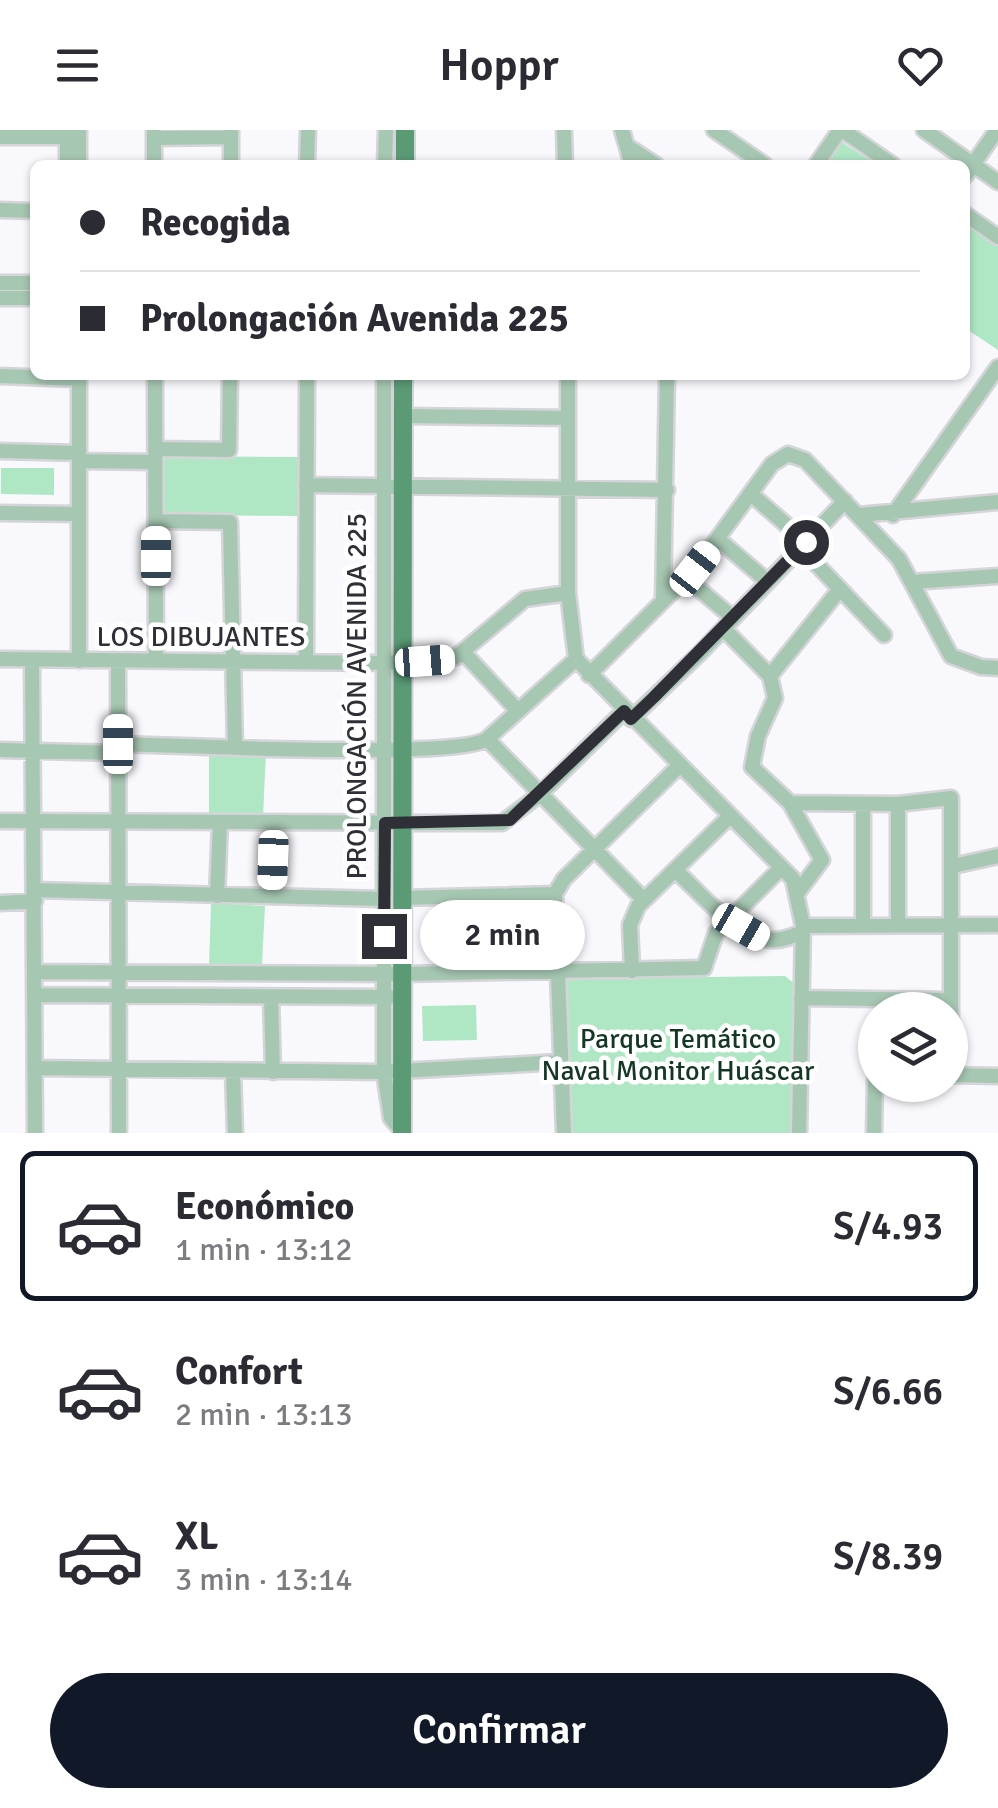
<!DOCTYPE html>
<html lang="es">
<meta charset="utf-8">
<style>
:root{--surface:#fff;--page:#f2f2f3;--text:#2b2b33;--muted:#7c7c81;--line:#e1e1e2;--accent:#111827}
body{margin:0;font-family:Signika,sans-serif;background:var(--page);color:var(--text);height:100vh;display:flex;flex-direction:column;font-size:38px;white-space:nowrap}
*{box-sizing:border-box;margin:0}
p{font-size:32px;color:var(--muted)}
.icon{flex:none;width:55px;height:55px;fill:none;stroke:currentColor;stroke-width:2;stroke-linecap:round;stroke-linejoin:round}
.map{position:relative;height:1003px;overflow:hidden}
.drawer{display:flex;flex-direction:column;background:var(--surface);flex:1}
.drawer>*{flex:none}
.guide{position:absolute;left:30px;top:30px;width:940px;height:220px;border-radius:15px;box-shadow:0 2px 8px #0004;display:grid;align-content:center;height:220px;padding:0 50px;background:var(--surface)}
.buttons{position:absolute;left:858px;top:862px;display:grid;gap:20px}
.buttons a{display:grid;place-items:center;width:110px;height:110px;border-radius:50%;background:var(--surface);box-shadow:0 2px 8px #0004;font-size:50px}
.end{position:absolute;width:45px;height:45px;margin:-22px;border:12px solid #2f2f37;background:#fff;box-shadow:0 0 0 5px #fff}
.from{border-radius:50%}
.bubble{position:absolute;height:70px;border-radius:35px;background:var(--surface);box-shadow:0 2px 8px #0004;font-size:32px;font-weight:600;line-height:70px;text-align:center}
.car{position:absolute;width:30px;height:60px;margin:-30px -15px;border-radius:12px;box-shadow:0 0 8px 2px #0007;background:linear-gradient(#fff 24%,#345 0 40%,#fff 0 76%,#345 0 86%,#fff 0)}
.guide b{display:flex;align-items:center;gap:35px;height:95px;font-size:38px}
.guide b+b{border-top:2px solid var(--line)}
.guide i{width:25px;height:25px;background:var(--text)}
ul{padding:18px 0 0;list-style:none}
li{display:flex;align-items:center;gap:30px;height:150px;margin:0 20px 15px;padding:0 30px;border:5px solid transparent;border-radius:15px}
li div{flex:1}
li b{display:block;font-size:38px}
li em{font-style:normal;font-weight:600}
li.active{border-color:var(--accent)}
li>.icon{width:90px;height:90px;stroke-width:1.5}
.cta{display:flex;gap:20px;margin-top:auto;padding:20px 50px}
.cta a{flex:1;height:115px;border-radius:60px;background:var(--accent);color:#fff;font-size:40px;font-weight:600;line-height:115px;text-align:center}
header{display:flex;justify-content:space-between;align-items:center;height:130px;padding:0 50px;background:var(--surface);font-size:45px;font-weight:600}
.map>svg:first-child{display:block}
</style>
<header><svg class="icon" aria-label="menu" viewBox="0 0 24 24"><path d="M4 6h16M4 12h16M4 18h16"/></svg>Hoppr<svg class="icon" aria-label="heart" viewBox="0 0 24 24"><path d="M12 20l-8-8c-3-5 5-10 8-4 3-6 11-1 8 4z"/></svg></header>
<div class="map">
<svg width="998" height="1003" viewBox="0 0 998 1003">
<rect width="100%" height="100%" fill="#f9f9fd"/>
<path fill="#afe7c5" d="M 840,11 L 877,35 L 824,35 Z
M 965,93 L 998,115 L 998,220 L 965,198 Z
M 160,326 L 302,327 L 302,386 L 160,385 Z
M 1,338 L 54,338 L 54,365 L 1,364 Z
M 209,621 L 266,622 L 263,687 L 209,689 Z
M 211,773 L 265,776 L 262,835 L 209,835 Z
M 785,846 L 796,855 L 797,1003 L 569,1003 L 559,849 Z
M 476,875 L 477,910 L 423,911 L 422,876 Z"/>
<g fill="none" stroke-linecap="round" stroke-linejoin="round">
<defs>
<path id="minor" d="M 564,0 L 565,35
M 622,0 L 632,35
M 714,0 L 765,35
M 842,0 L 893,35
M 924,0 L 998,52
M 154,1 L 154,35
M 231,1 L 231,35
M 0,7 L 79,7
M 154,8 L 231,7
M 627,16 L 656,35
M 67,35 L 67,7
M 79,35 L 79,1
M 307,35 L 308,0
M 385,35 L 386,0
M 816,35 L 840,0
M 965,46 L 997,0
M 0,80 L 35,81
M 965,84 L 998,107
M 0,153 L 35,153
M 0,168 L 35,168
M 155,245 L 156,531
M 384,245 L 384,942 L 391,988 L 402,1001
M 568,245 L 568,463 L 576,529 L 793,749 L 803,796 L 799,1003
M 0,246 L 79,249
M 403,286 L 568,288
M 155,319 L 229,320 L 230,245
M 0,321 L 79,323
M 79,331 L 155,332
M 306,355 L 667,360
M 751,364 L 806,412
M 0,383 L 79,384
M 859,385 L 998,372
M 893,385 L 998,237
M 155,391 L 230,392 L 235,616
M 718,409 L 768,452
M 801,418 L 884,505
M 686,448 L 733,488
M 912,452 L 998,446
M 663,470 L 667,245
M 724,499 L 770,546 L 775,568 L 758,606 L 752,637 L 790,673 L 822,730 L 798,762
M 464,523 L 518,581
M 0,529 L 386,533 L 456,527 L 525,469 L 568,463
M 32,530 L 35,1003
M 79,531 L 79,245
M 118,531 L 119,1003
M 306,532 L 307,245
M 589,545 L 695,439 L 772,334 L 788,324 L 805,330 L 899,429 L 951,526 L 981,537 L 998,538
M 770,546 L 840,459
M 631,589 L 700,523 L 845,371
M 487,609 L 644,770
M 118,614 C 174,615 456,630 487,609 L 576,529
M 0,620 L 118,623
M 790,673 L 898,674 L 951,668 L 951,945
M 898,674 L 898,794
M 0,691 L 502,693 L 539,665 L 624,581
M 953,736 L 998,726
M 675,740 C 700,762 736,808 771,810 C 782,811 793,806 803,802
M 35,760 L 384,769
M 217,766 L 220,693
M 272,766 L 274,693
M 401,768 L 555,764
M 0,773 L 35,771
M 863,795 L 863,674
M 803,796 L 998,795
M 632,841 L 630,795 L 638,776 L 728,688
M 36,842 L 401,844 L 704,838 L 716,803 L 781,738
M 36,865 L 390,867
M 271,867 L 273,942
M 801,868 L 951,870
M 37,938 L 384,942 L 559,932
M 233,942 L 235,1003
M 950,945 L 998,946
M 564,1003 L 555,764 L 564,749 L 678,637
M 874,1003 L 875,950"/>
<path id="major" d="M 405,0 L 405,35
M 402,1003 L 403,245"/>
</defs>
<use href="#minor" stroke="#d5d5d9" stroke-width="19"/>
<use href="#major" stroke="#d5d5d9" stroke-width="22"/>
<use href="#minor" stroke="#a6c7b2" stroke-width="14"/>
<use href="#major" stroke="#5a9b76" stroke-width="18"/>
</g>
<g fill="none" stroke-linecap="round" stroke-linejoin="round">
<path stroke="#2f2f37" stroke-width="12" d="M 384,806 L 385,693 L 510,690 L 624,581 L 631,589 L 654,567 L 806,412"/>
</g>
<g text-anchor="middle" stroke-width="9" stroke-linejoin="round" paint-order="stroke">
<g font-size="28" fill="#2f2f37" stroke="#fff">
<text x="201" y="516">LOS DIBUJANTES</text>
<text transform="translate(356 566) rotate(-90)" y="10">PROLONGACIÓN AVENIDA 225</text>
</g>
<g font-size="28" fill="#153825" stroke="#fff">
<text x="678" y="918">Parque Temático<tspan x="678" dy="32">Naval Monitor Huáscar</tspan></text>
</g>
</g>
</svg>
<div class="buttons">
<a><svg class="icon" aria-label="layers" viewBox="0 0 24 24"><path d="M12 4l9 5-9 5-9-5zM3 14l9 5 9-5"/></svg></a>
</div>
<i class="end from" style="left:806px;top:412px"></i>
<i class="end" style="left:384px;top:806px"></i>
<div class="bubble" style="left:420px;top:770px;width:165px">2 min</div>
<i class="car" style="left:156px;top:426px;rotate:0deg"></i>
<i class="car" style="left:695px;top:439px;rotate:38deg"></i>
<i class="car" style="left:425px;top:531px;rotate:86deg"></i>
<i class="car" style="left:118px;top:614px;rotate:0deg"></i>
<i class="car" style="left:273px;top:730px;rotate:182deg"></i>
<i class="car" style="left:741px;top:797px;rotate:120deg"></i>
<div class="guide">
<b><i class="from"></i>Recogida</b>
<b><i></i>Prolongación Avenida 225</b>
</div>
</div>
<section class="drawer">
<ul>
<li class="active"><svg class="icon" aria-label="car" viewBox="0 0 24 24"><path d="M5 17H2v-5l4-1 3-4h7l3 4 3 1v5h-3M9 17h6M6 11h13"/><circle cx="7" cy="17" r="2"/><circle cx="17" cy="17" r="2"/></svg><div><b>Económico</b><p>1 min · 13:12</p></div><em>S/4.93</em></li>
<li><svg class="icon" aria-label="car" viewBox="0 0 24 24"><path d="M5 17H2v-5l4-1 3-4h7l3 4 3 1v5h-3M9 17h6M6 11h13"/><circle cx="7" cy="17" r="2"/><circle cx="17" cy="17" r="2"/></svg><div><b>Confort</b><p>2 min · 13:13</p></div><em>S/6.66</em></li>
<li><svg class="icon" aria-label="car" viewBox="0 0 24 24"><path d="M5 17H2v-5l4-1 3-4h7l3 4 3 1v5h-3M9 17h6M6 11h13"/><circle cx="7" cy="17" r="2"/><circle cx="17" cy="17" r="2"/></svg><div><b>XL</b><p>3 min · 13:14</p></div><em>S/8.39</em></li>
</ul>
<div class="cta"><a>Confirmar</a></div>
</section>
